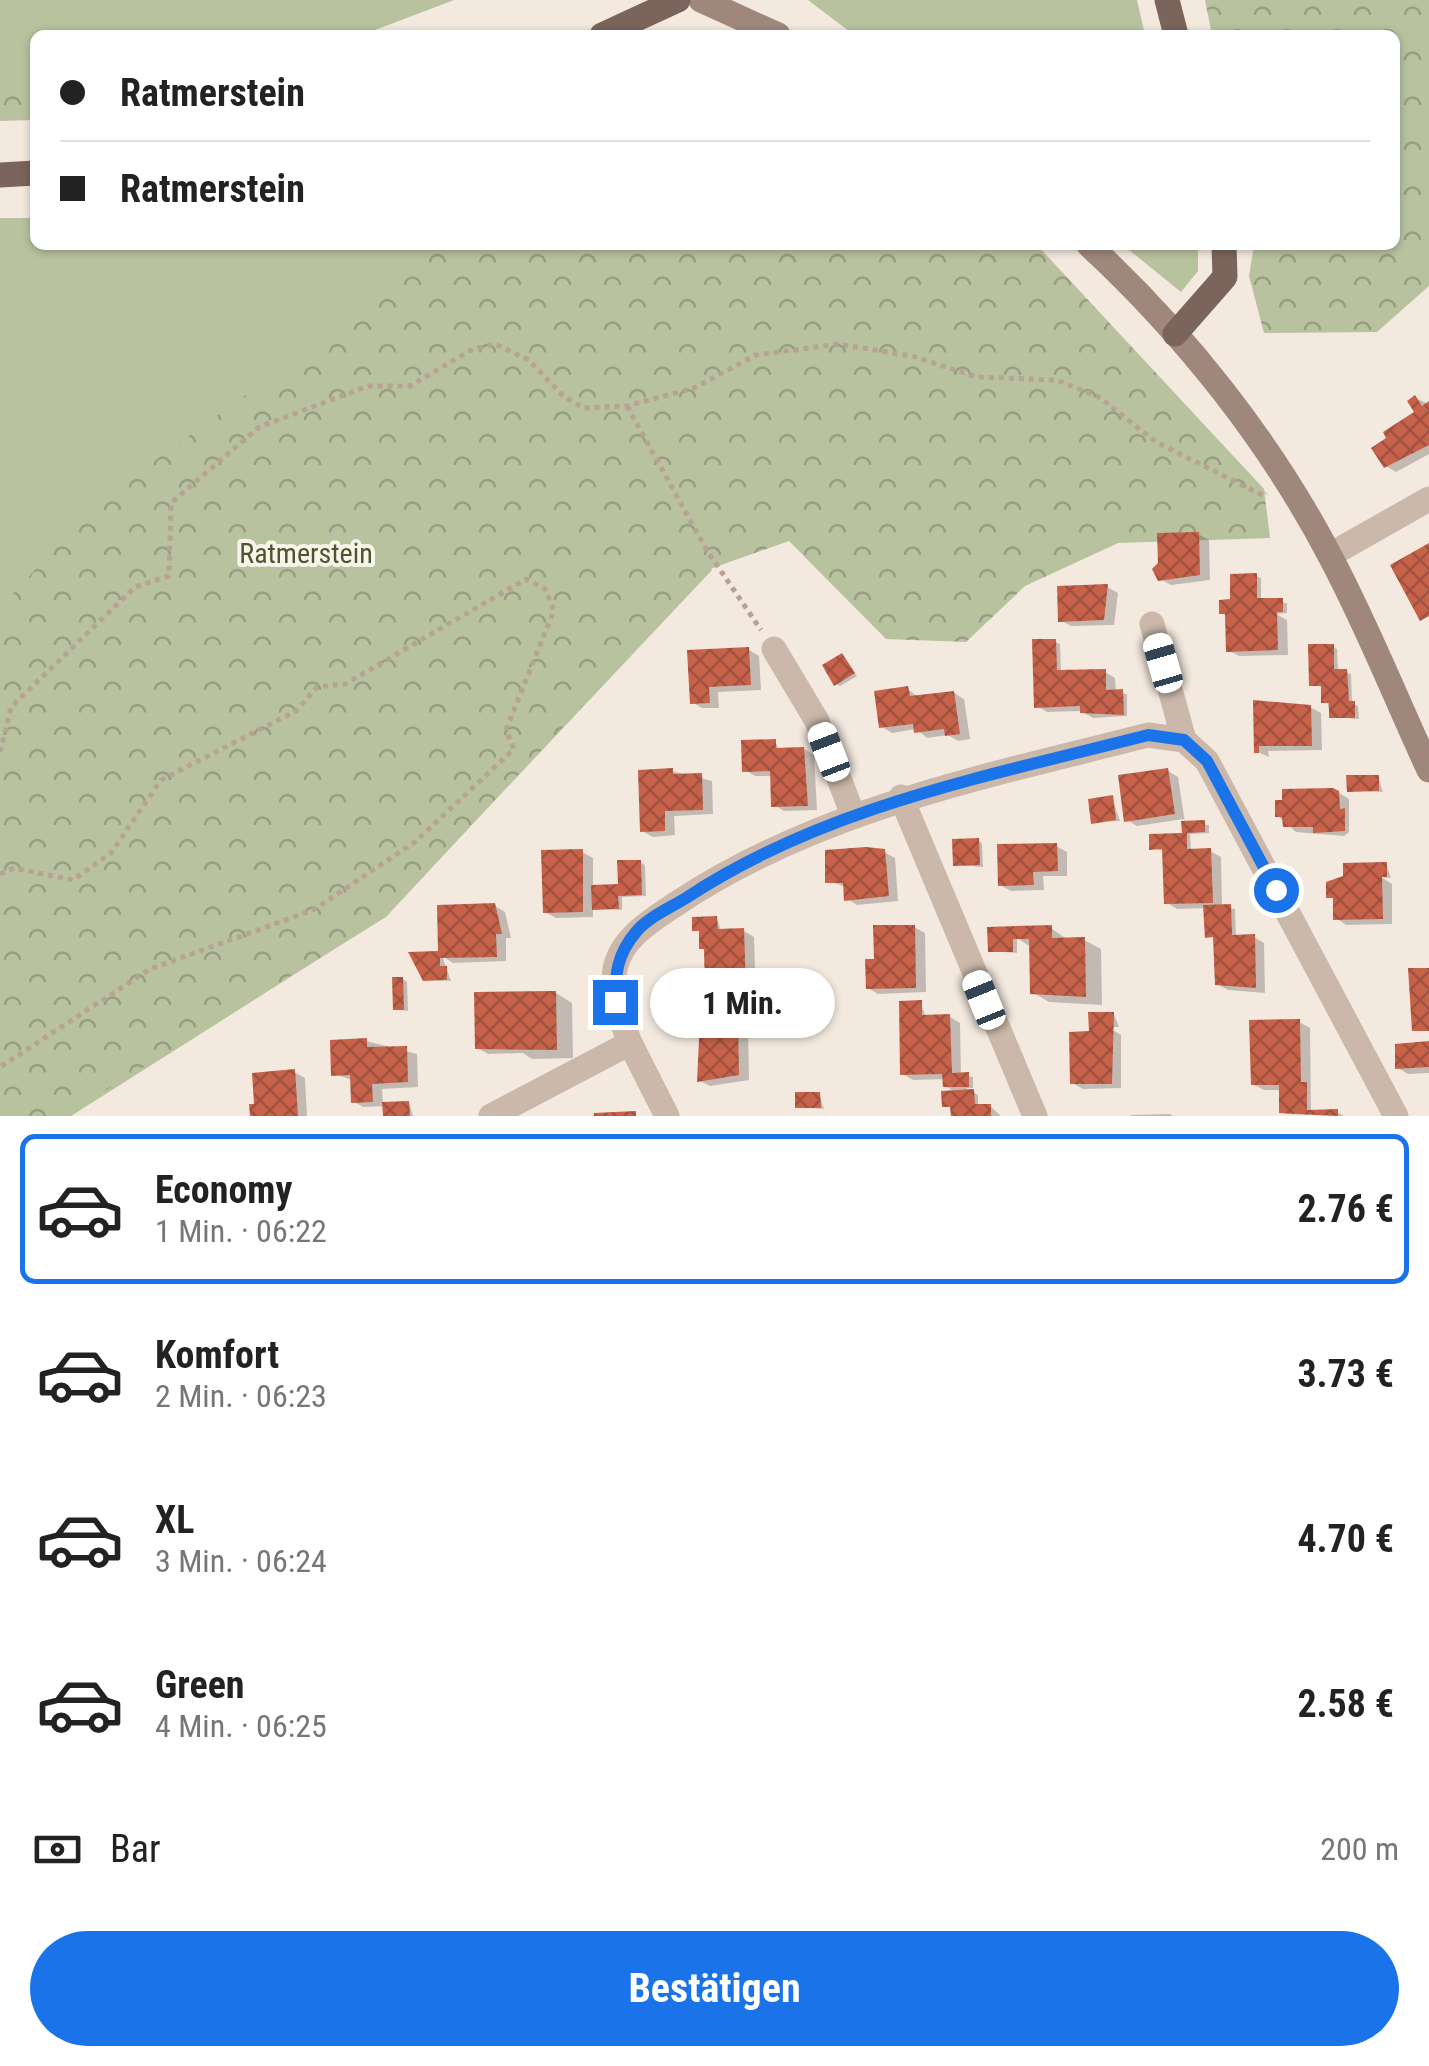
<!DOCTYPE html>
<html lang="de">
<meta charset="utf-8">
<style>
:root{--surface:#fff;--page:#f2f2f2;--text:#222;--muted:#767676;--line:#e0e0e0;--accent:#1a73e8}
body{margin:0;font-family:"Roboto Condensed",sans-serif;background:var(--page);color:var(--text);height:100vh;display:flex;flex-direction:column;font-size:38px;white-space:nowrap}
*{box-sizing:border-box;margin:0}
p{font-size:32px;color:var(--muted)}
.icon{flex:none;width:55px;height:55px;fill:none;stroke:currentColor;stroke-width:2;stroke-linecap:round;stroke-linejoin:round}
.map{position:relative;height:1116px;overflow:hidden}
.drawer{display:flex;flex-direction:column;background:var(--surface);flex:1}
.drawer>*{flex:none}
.guide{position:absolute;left:30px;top:30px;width:1370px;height:220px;border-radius:15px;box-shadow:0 2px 8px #0004;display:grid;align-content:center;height:220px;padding:0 30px;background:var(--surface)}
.end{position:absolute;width:45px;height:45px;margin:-22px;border:12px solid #1a73e8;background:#fff;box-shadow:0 0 0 5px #fff}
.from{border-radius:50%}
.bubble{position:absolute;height:70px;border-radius:35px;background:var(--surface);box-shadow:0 2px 8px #0004;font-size:32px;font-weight:700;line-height:70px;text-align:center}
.car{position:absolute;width:30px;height:60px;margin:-30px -15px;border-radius:12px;box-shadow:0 0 8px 2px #0007;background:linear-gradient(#fff 24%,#345 0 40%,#fff 0 76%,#345 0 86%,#fff 0)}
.guide b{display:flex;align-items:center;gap:35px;height:95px;font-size:38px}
.guide b+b{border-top:2px solid var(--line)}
.guide i{width:25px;height:25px;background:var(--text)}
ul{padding:18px 0 0;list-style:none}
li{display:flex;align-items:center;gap:30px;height:150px;margin:0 20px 15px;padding:0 10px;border:5px solid transparent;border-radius:15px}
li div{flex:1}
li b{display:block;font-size:38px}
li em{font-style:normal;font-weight:700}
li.on{border-color:var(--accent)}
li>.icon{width:90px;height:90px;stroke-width:1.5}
.pay{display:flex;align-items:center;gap:25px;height:110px;padding:0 30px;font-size:38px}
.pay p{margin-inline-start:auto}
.button{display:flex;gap:20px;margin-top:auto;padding:20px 30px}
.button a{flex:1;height:115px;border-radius:60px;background:var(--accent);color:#fff;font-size:40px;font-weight:700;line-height:115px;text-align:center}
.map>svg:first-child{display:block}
</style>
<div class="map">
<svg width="1429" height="1116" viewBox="0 0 1429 1116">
<defs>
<pattern id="forest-crowns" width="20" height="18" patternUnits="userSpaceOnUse" patternTransform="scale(2.5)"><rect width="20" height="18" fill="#b8c29e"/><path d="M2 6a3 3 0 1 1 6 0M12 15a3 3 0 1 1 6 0" fill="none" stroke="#979e81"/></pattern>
<pattern id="building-cross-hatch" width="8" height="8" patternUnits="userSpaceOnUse" patternTransform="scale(2.5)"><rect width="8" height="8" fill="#c6624a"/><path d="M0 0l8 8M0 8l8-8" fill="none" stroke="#a2513e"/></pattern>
</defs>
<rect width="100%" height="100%" fill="#f3e9df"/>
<path fill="#b8c29e" d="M 0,0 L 454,0 L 362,35 L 35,35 L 35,83 L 0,83 Z
M 808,0 L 1137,0 L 1145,35 L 854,35 Z
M 0,218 L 35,218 L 35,245 L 1029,245 L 1269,496 L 1097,388 L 613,403 L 712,570 L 385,917 L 71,1116 L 0,1116 Z
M 1123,245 L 1198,245 L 1198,271 L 1181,292 Z"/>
<path fill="url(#forest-crowns)" d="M 1205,0 L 1429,0 L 1429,286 L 1377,332 L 1264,333 L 1249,276 L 1254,245 L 1395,245 L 1395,35 L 1212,35 Z
M 0,83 L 35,83 L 35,120 L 0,121 Z
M 410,245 L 1037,245 L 1264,489 L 1270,538 L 1118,543 L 1025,586 L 966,642 L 886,639 L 789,541 L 710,569 L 386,917 L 64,1116 L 0,1116 L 0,608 L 95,504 L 410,276 Z"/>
<path fill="#0003" d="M 1415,398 L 1429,404 L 1429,454 L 1396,472 L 1386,466 L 1418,412 Z
M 1198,534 L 1209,540 L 1210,580 L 1171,585 L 1160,579 L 1160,564 Z
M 1256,576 L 1261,578 L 1261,601 L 1287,603 L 1287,613 L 1276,614 L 1287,620 L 1288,655 L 1239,656 L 1228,650 L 1227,616 L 1221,612 Z
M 1107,587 L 1118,593 L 1114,625 L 1071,626 L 1060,620 Z
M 1056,642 L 1060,644 L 1061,673 L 1105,672 L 1115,678 L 1116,692 L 1127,694 L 1127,716 L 1093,718 L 1081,711 L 1047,712 L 1037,706 Z
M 1333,647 L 1337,649 L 1338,671 L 1351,674 L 1352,704 L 1358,706 L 1359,719 L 1331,717 L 1323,687 L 1311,685 Z
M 749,650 L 759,656 L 761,690 L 718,692 L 719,708 L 702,708 L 692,702 Z
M 842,656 L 857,676 L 840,686 L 836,684 Z
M 908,689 L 919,698 L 954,693 L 964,699 L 970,739 L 958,741 L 948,735 L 927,738 L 916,729 L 892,733 L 882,727 Z
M 1256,703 L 1310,707 L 1321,713 L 1322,750 L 1268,751 L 1269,757 L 1256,751 Z
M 775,741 L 780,751 L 804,749 L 814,755 L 817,810 L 784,811 L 774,805 L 772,776 L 755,776 L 745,770 Z
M 672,771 L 712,781 L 713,814 L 674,816 L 675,835 L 653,837 L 642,831 Z
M 1168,771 L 1178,777 L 1185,823 L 1209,825 L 1209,833 L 1190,834 L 1191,851 L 1210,851 L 1221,857 L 1222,907 L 1235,909 L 1236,938 L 1254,937 L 1264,943 L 1265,993 L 1228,990 L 1217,984 L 1225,933 L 1206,908 L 1177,909 L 1166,902 L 1165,851 L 1152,848 L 1184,835 L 1184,819 L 1137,826 L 1127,820 Z
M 1378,777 L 1383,792 L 1349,790 Z
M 1339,793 L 1349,799 L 1349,832 L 1344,836 L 1296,832 L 1278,816 Z
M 1112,798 L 1120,821 L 1093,822 Z
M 978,841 L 982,843 L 983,867 L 956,865 Z
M 1056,846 L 1067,852 L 1067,876 L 1043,876 L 1044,890 L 1011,891 L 1000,885 Z
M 582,852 L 593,858 L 593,887 L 620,886 L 640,862 L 645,865 L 646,896 L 622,897 L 622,910 L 593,907 L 593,917 L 556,918 L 545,912 Z
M 884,852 L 895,858 L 898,901 L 857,905 L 847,899 L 846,887 L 828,881 Z
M 1386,864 L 1391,878 L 1381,877 L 1392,884 L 1392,924 L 1346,925 L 1336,918 L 1335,900 L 1329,896 L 1335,879 L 1362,878 Z
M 495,906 L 505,912 L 511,938 L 506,938 L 506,961 L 453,963 L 442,956 L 451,981 L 425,979 L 412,954 L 442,956 Z
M 717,919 L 721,931 L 744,931 L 754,937 L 756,998 L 718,995 L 707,989 L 706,951 L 701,948 L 701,932 L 695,930 Z
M 914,927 L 925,933 L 926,992 L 878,994 L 868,988 Z
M 1051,928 L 1068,940 L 1084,940 L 1101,949 L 1102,1005 L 1049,1002 L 1032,992 L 1031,947 L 1017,938 L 1017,953 L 990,951 L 990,929 Z
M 403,979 L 407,982 L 408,1011 L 395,1009 Z
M 556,993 L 572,1003 L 573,1058 L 532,1059 L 523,1053 L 488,1054 L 478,1048 Z
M 692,997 L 697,1000 L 697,1019 L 674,1018 Z
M 921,1003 L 926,1018 L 950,1017 L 960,1023 L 961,1075 L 973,1077 L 973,1088 L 966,1088 L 978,1095 L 978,1107 L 990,1106 L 1001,1116 L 953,1116 L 957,1093 L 945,1086 L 945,1079 L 913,1080 L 903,1074 Z
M 1114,1014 L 1119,1027 L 1108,1027 L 1121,1035 L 1121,1088 L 1083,1089 L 1072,1083 Z
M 738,1021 L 748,1027 L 749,1080 L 710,1086 L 700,1081 Z
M 1299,1022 L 1310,1028 L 1311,1113 L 1337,1112 L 1344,1116 L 1286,1114 L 1282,1112 L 1282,1090 L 1264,1090 L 1253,1084 Z
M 366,1041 L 417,1054 L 418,1087 L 382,1089 L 383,1104 L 409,1103 L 413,1116 L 385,1116 L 385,1106 L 363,1107 L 353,1101 L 352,1080 L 334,1074 Z
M 1429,1045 L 1429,1073 L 1408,1074 L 1398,1068 Z
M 294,1072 L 305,1078 L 307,1116 L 254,1116 Z
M 819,1094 L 824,1109 L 798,1107 Z
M 1170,1114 L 1173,1116 L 1131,1116 L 1131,1115 Z"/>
<path fill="url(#building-cross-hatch)" d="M 1415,395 L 1422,406 L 1429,401 L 1429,445 L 1384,468 L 1371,448 L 1386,438 L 1383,432 L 1414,412 L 1407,401 Z
M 1199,532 L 1200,575 L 1158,581 L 1152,569 L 1158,563 L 1157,533 Z
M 1429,543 L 1429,616 L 1420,621 L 1390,565 Z
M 1257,573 L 1257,598 L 1283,598 L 1283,612 L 1277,612 L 1278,650 L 1226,652 L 1225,614 L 1219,614 L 1219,600 L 1230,599 L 1230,574 Z
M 1108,584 L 1104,620 L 1058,622 L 1057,586 Z
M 1032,639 L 1056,639 L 1057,670 L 1106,669 L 1106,690 L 1123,689 L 1124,715 L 1080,713 L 1080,706 L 1034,708 Z
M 1308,644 L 1334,644 L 1334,669 L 1347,669 L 1349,701 L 1355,701 L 1355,718 L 1329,718 L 1329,703 L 1321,703 L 1321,686 L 1309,686 Z
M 749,647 L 751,685 L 709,687 L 710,703 L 690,704 L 687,650 Z
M 842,653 L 855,673 L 834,686 L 822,665 Z
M 908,686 L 910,696 L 954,691 L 960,734 L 945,736 L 944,729 L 914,733 L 913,724 L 879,728 L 874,691 Z
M 1253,700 L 1311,705 L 1312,746 L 1259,746 L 1259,753 L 1254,753 Z
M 776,739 L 776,748 L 804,747 L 808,806 L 771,807 L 770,771 L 742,772 L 741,740 Z
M 673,768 L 673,774 L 702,773 L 703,810 L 665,811 L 665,831 L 640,832 L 638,770 Z
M 1168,768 L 1175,814 L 1124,822 L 1118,775 Z
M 1346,775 L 1379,775 L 1379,791 L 1347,792 Z
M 1333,788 L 1339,791 L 1340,809 L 1345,808 L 1345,831 L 1313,833 L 1313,827 L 1283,827 L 1282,817 L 1275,817 L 1275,800 L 1282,800 L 1282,789 Z
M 1113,795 L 1116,820 L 1091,824 L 1088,799 Z
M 1205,820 L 1205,832 L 1187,833 L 1187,849 L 1211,848 L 1213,903 L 1164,904 L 1162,849 L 1149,850 L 1149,834 L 1182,833 L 1181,821 Z
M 979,838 L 980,865 L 953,866 L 952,839 Z
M 1057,843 L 1058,871 L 1033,872 L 1034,885 L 998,886 L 997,844 Z
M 866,847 L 885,849 L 889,896 L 844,901 L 843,883 L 825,883 L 825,850 Z
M 583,849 L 583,912 L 543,913 L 541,850 Z
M 617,860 L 641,860 L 642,895 L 618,896 L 619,909 L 592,910 L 591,885 L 618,884 Z
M 1387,862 L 1387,877 L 1382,877 L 1383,919 L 1333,920 L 1333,898 L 1326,898 L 1326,882 L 1343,876 L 1343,863 Z
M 495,903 L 502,934 L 496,934 L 497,957 L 440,958 L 440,966 L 447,966 L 447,980 L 423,981 L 408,952 L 438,951 L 437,905 Z
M 1231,904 L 1232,935 L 1255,934 L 1256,988 L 1215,985 L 1213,937 L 1205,938 L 1203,905 Z
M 717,916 L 718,929 L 744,928 L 746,989 L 752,989 L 752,994 L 705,990 L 704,949 L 699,949 L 699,931 L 692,931 L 692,917 Z
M 873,925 L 915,925 L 916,988 L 866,989 L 865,959 L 874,959 Z
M 1052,925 L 1052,938 L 1085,937 L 1086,997 L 1030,994 L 1029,939 L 1013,939 L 1013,952 L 988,952 L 987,927 Z
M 1408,968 L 1429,968 L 1429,1031 L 1412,1031 Z
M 392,977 L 403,977 L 404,1010 L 393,1010 Z
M 556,991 L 557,1050 L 475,1049 L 474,992 Z
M 670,995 L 693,995 L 693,1018 L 671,1019 Z
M 922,1000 L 922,1015 L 950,1014 L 952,1073 L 969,1072 L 969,1087 L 943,1087 L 942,1074 L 900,1075 L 899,1001 Z
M 1088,1012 L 1114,1012 L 1112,1084 L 1070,1084 L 1069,1032 L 1089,1031 Z
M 700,1019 L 738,1019 L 739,1075 L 697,1082 Z
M 1300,1019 L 1301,1082 L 1307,1082 L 1307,1110 L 1338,1109 L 1338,1116 L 1279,1113 L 1279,1085 L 1251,1085 L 1249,1020 Z
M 367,1038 L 367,1047 L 407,1046 L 408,1082 L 372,1084 L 373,1102 L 351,1103 L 350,1075 L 331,1076 L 330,1040 Z
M 1429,1041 L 1429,1067 L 1395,1069 L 1395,1044 Z
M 295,1069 L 298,1116 L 250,1116 L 249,1104 L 254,1104 L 252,1073 Z
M 974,1089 L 975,1104 L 991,1104 L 991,1116 L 951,1116 L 950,1107 L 942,1107 L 941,1091 Z
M 795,1092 L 820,1092 L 821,1108 L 795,1108 Z
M 409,1101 L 410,1116 L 383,1116 L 382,1102 Z
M 636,1111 L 636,1116 L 594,1116 L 594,1113 Z"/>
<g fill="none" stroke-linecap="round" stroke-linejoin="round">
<path stroke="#b7a294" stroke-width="5" stroke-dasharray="5 5" stroke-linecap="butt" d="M 627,406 L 706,549 L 761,630
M 0,752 L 11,707 L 135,587 L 169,576 L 171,503 L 259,427 L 368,386 L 410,386 L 473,349 L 495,344 L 529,360 L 563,396 L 583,408 L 627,406 L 694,388 L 756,355 L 838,344 L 912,356 L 977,377 L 1057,380 L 1099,397 L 1156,442 L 1266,497
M 0,874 L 14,868 L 73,880 L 111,853 L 161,780 L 296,711 L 317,687 L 345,684 L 526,579 L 545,589 L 554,610 L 506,730 L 514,749 L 415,842 L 313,910 L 150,969 L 0,1067"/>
<path stroke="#cbb8aa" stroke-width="25" d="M 1330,555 L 1429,499
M 1152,624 L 1184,740
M 774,649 L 817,721 L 853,815
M 901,797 L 1035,1116
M 630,1043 L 667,1116
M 491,1116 L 630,1043 C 621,1019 611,996 615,969 C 621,938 652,920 676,904 C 819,809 984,777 1148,735 L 1184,740 L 1207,761 L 1396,1116"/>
<path stroke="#9f877c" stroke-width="25" d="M 701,0 L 778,35
M 1089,245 C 1184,333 1270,441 1330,556 C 1367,625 1396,699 1429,770"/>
<path stroke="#7b645b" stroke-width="25" d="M 1167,0 L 1176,35
M 602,35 L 678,0
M 0,175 L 35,173
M 1175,334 L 1225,277 L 1224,245"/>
</g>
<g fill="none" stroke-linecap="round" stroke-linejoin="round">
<path stroke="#1a73e8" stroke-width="12" d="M 615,1002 C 615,975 617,954 636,932 C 647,918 670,908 686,898 C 825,806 989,776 1148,735 L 1184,740 L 1207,761 L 1276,890"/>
</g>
<g text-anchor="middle" stroke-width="8" stroke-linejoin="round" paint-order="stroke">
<g font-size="28" fill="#4a572d" stroke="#faf3ec">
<text x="306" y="563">Ratmerstein</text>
</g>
</g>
</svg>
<i class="end from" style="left:1276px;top:890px"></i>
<i class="end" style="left:615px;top:1002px"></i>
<div class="bubble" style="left:650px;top:968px;width:185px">1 Min.</div>
<i class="car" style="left:1163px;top:663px;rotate:344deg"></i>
<i class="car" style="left:829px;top:752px;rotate:339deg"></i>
<i class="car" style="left:984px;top:1000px;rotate:338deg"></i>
<div class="guide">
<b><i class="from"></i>Ratmerstein</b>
<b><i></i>Ratmerstein</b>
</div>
</div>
<section class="drawer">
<ul>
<li class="on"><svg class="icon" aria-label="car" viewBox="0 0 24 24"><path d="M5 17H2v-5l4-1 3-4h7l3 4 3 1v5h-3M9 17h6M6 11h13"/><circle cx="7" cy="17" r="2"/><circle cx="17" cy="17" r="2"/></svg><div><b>Economy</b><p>1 Min. · 06:22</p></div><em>2.76 €</em></li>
<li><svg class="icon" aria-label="car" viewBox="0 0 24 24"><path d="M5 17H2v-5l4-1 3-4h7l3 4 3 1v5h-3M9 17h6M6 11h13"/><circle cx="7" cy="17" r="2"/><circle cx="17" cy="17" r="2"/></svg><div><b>Komfort</b><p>2 Min. · 06:23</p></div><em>3.73 €</em></li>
<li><svg class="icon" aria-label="car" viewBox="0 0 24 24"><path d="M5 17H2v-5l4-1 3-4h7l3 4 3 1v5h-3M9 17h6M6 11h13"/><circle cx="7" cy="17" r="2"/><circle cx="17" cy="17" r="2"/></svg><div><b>XL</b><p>3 Min. · 06:24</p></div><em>4.70 €</em></li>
<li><svg class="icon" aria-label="car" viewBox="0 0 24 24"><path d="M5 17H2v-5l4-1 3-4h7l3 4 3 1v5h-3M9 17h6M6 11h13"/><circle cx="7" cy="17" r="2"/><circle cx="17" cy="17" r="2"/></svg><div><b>Green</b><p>4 Min. · 06:25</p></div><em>2.58 €</em></li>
</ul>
<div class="pay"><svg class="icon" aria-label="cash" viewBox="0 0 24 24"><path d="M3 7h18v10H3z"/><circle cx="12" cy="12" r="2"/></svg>Bar<p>200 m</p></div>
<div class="button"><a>Bestätigen</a></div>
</section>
